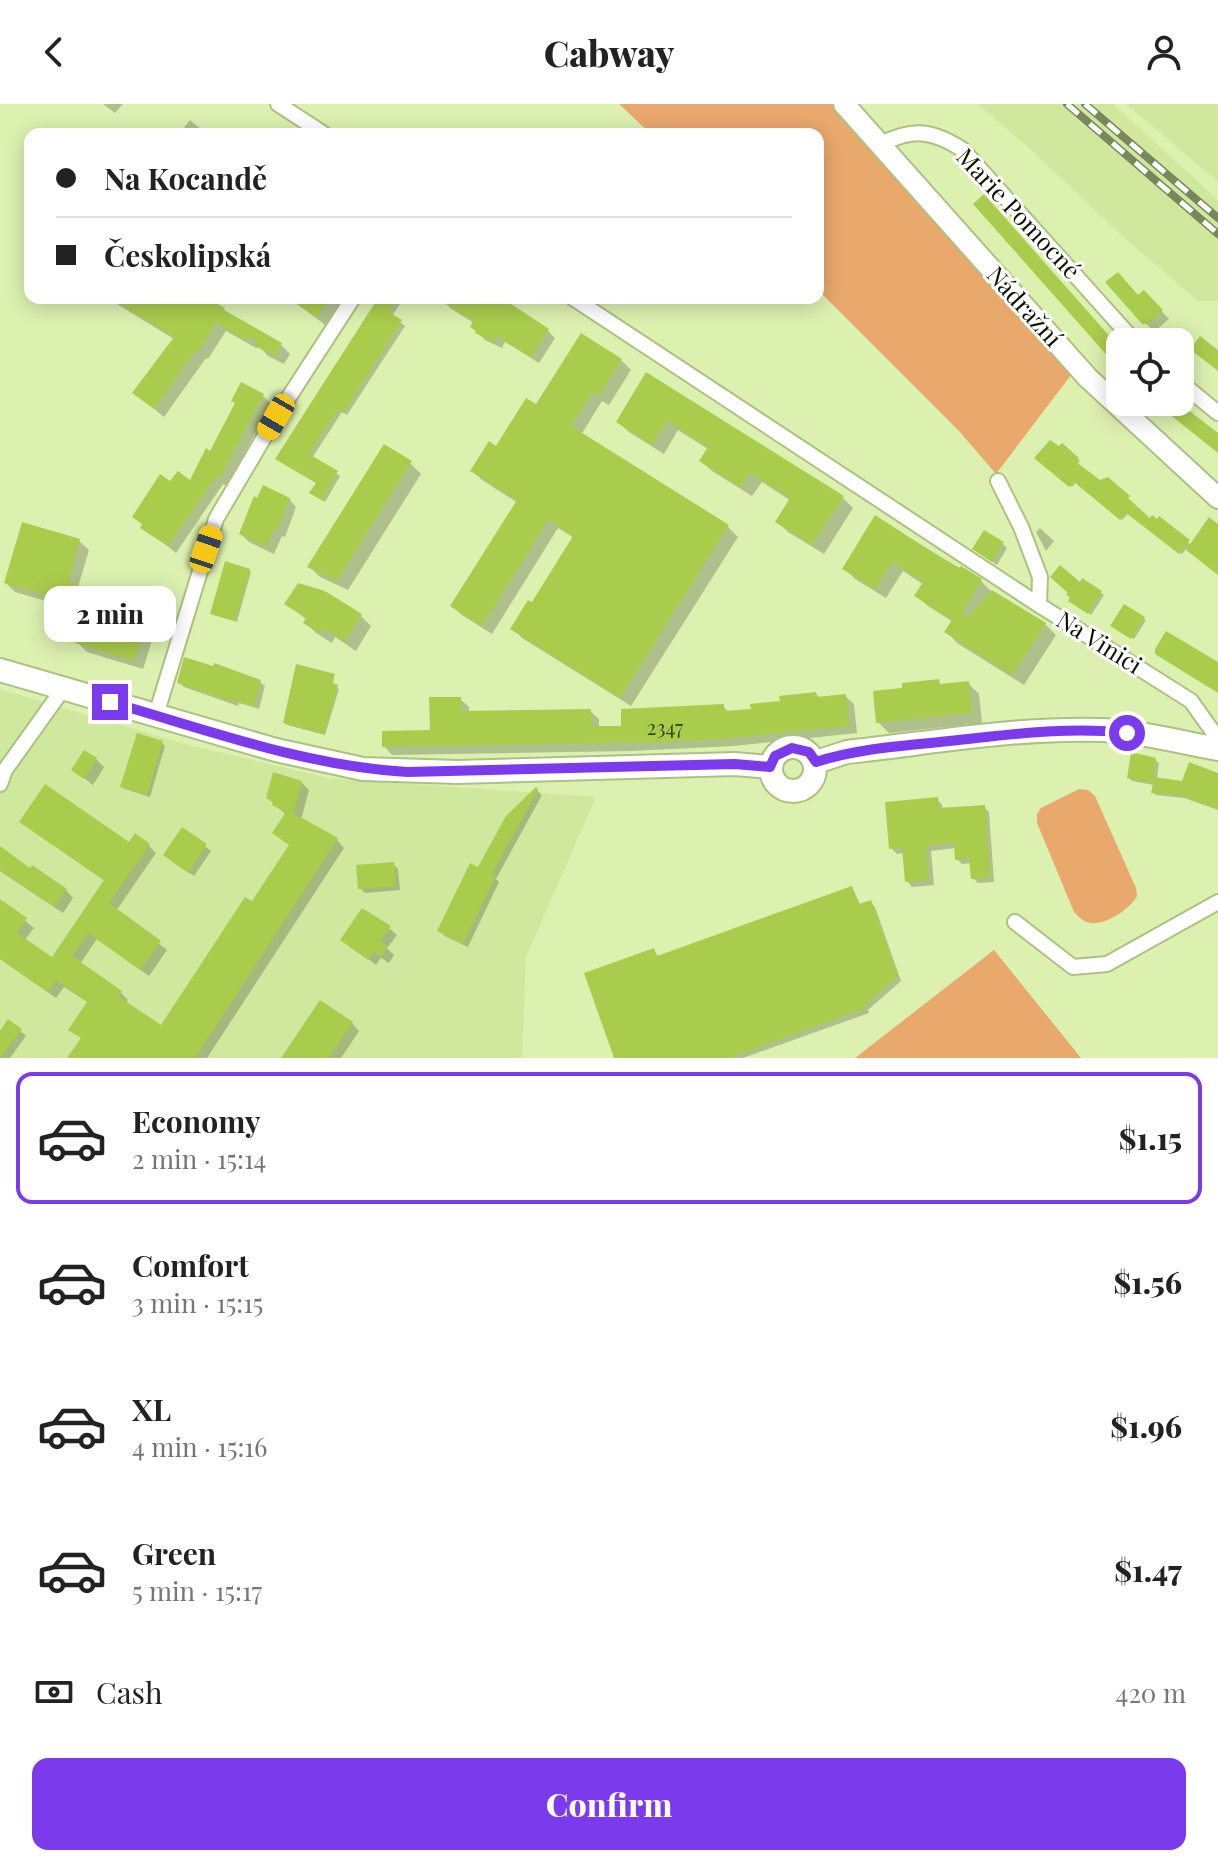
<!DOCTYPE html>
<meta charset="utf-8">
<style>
:root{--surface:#fff;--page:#f2f2f2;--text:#222;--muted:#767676;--line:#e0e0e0;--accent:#7c3aed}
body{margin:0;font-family:"Playfair Display",serif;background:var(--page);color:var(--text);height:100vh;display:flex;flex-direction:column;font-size:30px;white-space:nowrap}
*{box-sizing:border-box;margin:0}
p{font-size:26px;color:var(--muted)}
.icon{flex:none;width:44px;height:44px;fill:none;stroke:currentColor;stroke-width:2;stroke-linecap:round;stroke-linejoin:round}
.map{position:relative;height:954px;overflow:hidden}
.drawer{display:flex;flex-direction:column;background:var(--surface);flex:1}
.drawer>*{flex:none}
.top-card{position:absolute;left:24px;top:24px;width:800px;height:176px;border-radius:16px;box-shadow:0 4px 20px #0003;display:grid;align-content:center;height:176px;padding:0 32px;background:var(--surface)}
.tools{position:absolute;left:1106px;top:224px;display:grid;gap:16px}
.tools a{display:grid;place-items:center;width:88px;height:88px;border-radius:16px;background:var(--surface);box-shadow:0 4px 20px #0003;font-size:40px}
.end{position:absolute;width:36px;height:36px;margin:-18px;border:10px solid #7c3aed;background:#fff;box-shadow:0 0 0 4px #fff}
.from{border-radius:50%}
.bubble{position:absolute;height:56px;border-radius:16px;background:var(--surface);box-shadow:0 4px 20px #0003;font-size:26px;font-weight:800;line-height:56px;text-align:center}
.car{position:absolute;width:24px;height:48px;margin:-24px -12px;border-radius:10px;box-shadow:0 0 6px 2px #0007;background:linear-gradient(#f5c518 24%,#345 0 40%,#f5c518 0 76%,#345 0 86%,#f5c518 0)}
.top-card b{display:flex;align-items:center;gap:28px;height:76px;font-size:30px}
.top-card b+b{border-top:2px solid var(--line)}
.top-card i{width:20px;height:20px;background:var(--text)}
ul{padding:14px 0 0;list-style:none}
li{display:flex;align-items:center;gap:24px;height:132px;margin:0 16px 12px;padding:0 16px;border:4px solid transparent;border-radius:16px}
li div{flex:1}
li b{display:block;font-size:30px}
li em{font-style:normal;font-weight:800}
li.selected{border-color:var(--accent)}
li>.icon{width:72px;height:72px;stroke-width:1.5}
.pay{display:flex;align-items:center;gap:20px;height:88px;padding:0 32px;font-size:30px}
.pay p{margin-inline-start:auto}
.button{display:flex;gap:16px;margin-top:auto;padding:16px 32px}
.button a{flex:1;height:92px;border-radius:16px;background:var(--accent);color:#fff;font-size:32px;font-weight:800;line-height:92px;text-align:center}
header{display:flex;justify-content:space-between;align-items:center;height:104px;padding:0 32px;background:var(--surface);font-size:36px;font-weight:800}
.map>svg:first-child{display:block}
</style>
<header><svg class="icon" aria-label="back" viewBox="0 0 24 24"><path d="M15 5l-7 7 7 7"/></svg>Cabway<svg class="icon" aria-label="person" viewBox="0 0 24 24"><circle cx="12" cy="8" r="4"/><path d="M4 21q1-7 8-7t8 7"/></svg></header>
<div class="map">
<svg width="1218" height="954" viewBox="0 0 1218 954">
<rect width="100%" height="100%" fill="#dcf1b0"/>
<path fill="#d0e79e" d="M 977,0 L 1113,0 L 1218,96 L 1218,197 L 1198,197 L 1122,132 L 1028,43 Z
M 1126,0 L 1218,0 L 1218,78 L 1157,26 Z
M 0,585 L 181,639 L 328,674 L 596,693 L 526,853 L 522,954 L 0,954 Z"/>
<path fill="#e9a86c" d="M 619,0 L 832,0 L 1071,271 L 996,370 L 959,327 L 818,186 L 818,30 L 651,30 Z
M 1079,685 L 1088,686 L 1095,692 L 1136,784 L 1137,792 C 1130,805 1106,821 1091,819 C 1083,818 1079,813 1074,808 L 1037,719 L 1037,710 L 1041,704 Z
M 994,846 L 1081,954 L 855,954 Z"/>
<path fill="#0003" d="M 103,0 L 123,0 L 115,9 Z
M 190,16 L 207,30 L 179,30 Z
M 1108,178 L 1139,193 L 1144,188 L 1169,215 L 1154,228 Z
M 107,194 L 203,194 L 281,241 L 290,250 L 284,260 L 268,252 L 260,243 L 256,244 L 226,227 L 208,255 L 206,254 L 164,313 L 135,289 L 174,235 Z
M 289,194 L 347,194 L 328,223 Z
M 381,194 L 404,194 L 392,212 L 405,222 L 347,311 L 342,308 L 312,354 L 340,372 L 325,398 L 315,392 L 318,380 L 281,358 Z
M 443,194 L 496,194 L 547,226 L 555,234 L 539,259 L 505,238 L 502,244 L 485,236 L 472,223 L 474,219 L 450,204 Z
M 621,256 L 631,266 L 609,301 L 602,297 L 581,331 L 728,423 L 738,433 L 631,602 L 522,534 L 513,524 L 533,501 L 574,434 L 558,424 L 492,530 L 462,511 L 452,502 L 518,399 L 482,376 L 473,367 L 537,303 Z
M 647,271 L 842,393 L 853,404 L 824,450 L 788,428 L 778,418 L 791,397 L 762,378 L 752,392 L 712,367 L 701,357 L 708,345 L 678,326 L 664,350 L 629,328 L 618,318 Z
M 242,281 L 263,292 L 271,300 L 227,382 L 223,380 L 176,449 L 143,423 L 171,380 L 190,379 L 210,350 L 237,300 Z
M 1062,342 L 1080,357 L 1077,361 L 1100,379 L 1108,375 L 1150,416 L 1192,441 L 1218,422 L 1218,469 L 1187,444 L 1182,450 L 1129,409 L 1122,416 L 1076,378 L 1072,383 L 1037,354 Z
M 410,359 L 421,370 L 348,486 L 320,473 L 310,463 Z
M 289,395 L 296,403 L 285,433 L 282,432 L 274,450 L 249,438 L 241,430 Z
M 876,414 L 981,477 L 992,488 L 1045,520 L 1056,531 L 1024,581 L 957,539 L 947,528 L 953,518 L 928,502 L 917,492 L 924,481 L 903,467 L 886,494 L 855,475 L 845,464 Z
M 1040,424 L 1054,437 L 1046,447 L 1036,428 Z
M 79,437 L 89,446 L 78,483 L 150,505 L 159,514 L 143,565 L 87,548 L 77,538 L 86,509 L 15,488 L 6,479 Z
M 1003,440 L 1007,444 L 997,461 L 979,449 Z
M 249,466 L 251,468 L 237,518 L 214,511 Z
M 1083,477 L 1104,491 L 1091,511 L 1073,499 L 1072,494 Z
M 287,500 L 361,512 L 371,522 L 356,547 L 335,533 L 332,539 L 316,529 L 305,518 L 307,516 Z
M 1125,502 L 1146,516 L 1134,535 L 1115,524 Z
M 334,571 L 333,582 L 339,585 L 325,631 L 287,621 L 285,619 Z
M 938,577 L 942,582 L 968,579 L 979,590 L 982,619 L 889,629 L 878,618 L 904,585 Z
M 179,578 L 260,578 L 265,582 L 259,605 L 239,599 L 238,602 L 184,583 Z
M 816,590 L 820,594 L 845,592 L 854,600 L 857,629 L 734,642 L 631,647 L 392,651 L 384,642 L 432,628 L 460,595 L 469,603 L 469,609 L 590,607 L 599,615 L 599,624 L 624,624 L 723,602 L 729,609 L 753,606 Z
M 162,639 L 165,642 L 150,693 L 125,685 L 122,682 Z
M 96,655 L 104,663 L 93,681 L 74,666 Z
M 1155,656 L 1159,659 L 1157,675 L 1183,680 L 1218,671 L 1218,706 L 1184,694 L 1156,691 L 1153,688 L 1154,681 L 1132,677 L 1129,674 Z
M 301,678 L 309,686 L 301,716 L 337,736 L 344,744 L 207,954 L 69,954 L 82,935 L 71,926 L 89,899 L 64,883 L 56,894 L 0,855 L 0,797 L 34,824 L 24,837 L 53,855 L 105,777 L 30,725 L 130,741 L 148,741 L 156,749 L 116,807 L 167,846 L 149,872 L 97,835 L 80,860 L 120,888 L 128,896 L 125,900 L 161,924 L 253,800 L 291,742 L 274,728 L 286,711 L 268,694 Z
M 536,685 L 542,691 L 496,775 L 499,778 L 468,843 L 445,832 L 440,827 Z
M 937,695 L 942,701 L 943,706 L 984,703 L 989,708 L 994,778 L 978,779 L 973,774 L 972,759 L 962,760 L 957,755 L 956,744 L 931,747 L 934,781 L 912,783 L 907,777 L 904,749 L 897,750 L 891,744 Z
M 183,726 L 211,747 L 194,772 L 170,756 Z
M 0,745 L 31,767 L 66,786 L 73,794 L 63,809 L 0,767 Z
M 393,760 L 398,765 L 400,786 L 365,789 L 360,784 Z
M 852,784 L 861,802 L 870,798 L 875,803 L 901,877 L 868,906 L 869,909 L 743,954 L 616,954 L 653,846 L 659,853 Z
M 389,824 L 397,831 L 387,844 L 394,851 L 389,859 L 381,854 L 376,861 L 343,836 Z
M 9,917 L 26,932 L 10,954 L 0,954 L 0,931 Z
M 352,919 L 359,927 L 341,954 L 290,954 Z"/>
<path fill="#aacc4d" d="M 984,90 L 1120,244 L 1120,266 L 973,100 Z
M 1118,168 L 1138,191 L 1144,186 L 1163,206 L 1148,220 L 1142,220 L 1105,178 Z
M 110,194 L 207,194 L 225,204 L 224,206 L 282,239 L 275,252 L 257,243 L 254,233 L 245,236 L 216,219 L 198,248 L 196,246 L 154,305 L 132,289 L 174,233 Z
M 287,194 L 329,194 L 317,213 Z
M 378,194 L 398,194 L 389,208 L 402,216 L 343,309 L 338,305 L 309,350 L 338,367 L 321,396 L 309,389 L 316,379 L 275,355 Z
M 436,194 L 502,194 L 549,225 L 531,253 L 497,232 L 493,238 L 475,229 L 476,227 L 470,223 L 473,217 Z
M 581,229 L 622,255 L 598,293 L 592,289 L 571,322 L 729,421 L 620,594 L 510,525 L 528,496 L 532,498 L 573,432 L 548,416 L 482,522 L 450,502 L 517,396 L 470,367 L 489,337 L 496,342 L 526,294 L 536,300 Z
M 1200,232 L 1218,246 L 1218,267 L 1190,245 Z
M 646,268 L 844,392 L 812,441 L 775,418 L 790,394 L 750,369 L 740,383 L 699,357 L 708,343 L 667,317 L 652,341 L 616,318 Z
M 241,278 L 264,290 L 219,376 L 215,374 L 168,442 L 140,424 L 142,420 L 132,413 L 160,370 L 170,377 L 178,367 L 190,376 L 206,344 L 210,347 L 235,299 L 231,297 Z
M 1154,298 L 1178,298 L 1218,329 L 1218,349 Z
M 1050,336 L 1059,342 L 1062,339 L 1079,354 L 1076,358 L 1100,376 L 1108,373 L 1130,392 L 1128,394 L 1150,414 L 1152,411 L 1157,415 L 1159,412 L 1190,436 L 1179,450 L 1126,409 L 1120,416 L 1074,378 L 1069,383 L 1034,354 Z
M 384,340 L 412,357 L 337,477 L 307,463 Z
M 263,381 L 290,394 L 277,427 L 274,425 L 266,443 L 239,430 L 254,392 L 257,394 Z
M 875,411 L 940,453 L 959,464 L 961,462 L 982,475 L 962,509 L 967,513 L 992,486 L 1046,519 L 1012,571 L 944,528 L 952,516 L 914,492 L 923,478 L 892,458 L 875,485 L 842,465 Z
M 1209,413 L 1218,420 L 1218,471 L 1186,446 Z
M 22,418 L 80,435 L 68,478 L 151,503 L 134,557 L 75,539 L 86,503 L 4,479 Z
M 984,426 L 1004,438 L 992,458 L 972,445 Z
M 225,457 L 250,465 L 235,517 L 210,510 Z
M 1060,461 L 1080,478 L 1082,474 L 1102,487 L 1088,510 L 1068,497 L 1070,493 L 1066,491 L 1068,489 L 1050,473 Z
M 298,479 L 325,487 L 362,510 L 345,538 L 324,524 L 321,530 L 303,519 L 306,514 L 284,500 Z
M 1124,500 L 1145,513 L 1131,535 L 1110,522 Z
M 1166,527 L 1218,558 L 1218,589 L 1155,550 L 1155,545 Z
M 184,553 L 213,562 L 214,559 L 261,576 L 254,602 L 234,596 L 233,598 L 177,579 Z
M 296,560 L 335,570 L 332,579 L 338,581 L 324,630 L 283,619 Z
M 939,575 L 940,580 L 969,577 L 972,609 L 876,619 L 873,587 L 902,584 L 902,579 Z
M 816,588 L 817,593 L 846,590 L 849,622 L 724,635 L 658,638 L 382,643 L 382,627 L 430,626 L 429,593 L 461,593 L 461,607 L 591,605 L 591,622 L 621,622 L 621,605 L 724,600 L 724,607 L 751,605 L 750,600 L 780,597 L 779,592 Z
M 137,629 L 163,637 L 147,691 L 120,683 Z
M 84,646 L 97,654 L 84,675 L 71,666 Z
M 1131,648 L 1156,654 L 1154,673 L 1182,677 L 1189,658 L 1218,669 L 1218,705 L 1179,691 L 1151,689 L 1153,679 L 1127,674 Z
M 273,668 L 302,677 L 293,709 L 338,734 L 195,954 L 67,954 L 81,934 L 68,926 L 87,898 L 56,876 L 48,888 L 0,855 L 0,795 L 27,814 L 17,829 L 52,853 L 104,776 L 19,718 L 45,680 L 129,738 L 135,729 L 150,740 L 109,799 L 161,837 L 140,866 L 88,829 L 72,852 L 122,887 L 118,892 L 161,921 L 245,793 L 252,797 L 289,741 L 272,729 L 286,708 L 272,701 L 273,698 L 266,694 Z
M 536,683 L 538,685 L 492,770 L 496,772 L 463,840 L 437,827 L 470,759 L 478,763 L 506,712 Z
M 938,693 L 939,704 L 985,701 L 990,773 L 971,775 L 969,754 L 955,756 L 954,739 L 926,742 L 929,776 L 905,778 L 902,744 L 889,745 L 885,698 Z
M 182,723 L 207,740 L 188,769 L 163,751 Z
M 0,742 L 30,764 L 32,761 L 67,785 L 54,803 L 0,766 Z
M 394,758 L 396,782 L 358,785 L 356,761 Z
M 852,782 L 859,800 L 871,796 L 898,872 L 865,901 L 866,904 L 728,954 L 614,954 L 584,869 L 654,844 L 657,852 Z
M 362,804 L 391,822 L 380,837 L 388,842 L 381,853 L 373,848 L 368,856 L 340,836 Z
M 320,896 L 353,918 L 329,954 L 281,954 Z
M 8,915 L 22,925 L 0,954 L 0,927 Z"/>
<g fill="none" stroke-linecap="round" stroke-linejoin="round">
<defs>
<path id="street" d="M 278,0 L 324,30
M 881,40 C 913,24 933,26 963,46 L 1135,238
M 573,194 L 1039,501 L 1191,597 L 1218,635
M 1180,278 L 1218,309
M 998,377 L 1021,423 L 1040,473 L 1039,501
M 156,611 L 216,415 L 276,313 L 353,194
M 0,680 L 5,666 L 63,585
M 1015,818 L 1073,863 L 1107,860 L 1218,798"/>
<path id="secondary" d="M 844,0 L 1088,274 L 1218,394"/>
<path id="primary" d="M 0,566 L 276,646 L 363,665 L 457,668 L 735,660 L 770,663
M771 665a22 22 0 1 1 44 0a22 22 0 1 1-44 0Z
M 816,658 L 847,648 C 931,639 1018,623 1103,626 C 1142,628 1180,638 1218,645"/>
</defs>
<use href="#street" stroke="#adc282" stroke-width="18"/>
<use href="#secondary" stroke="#adc282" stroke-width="24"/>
<use href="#primary" stroke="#adc282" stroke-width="26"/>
<use href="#street" stroke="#fff" stroke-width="14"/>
<use href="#secondary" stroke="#fff" stroke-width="20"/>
<use href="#primary" stroke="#fff" stroke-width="22"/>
<defs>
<path id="rail" d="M 1067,0 L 1218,130
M 1085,0 L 1218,114"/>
</defs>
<use href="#rail" stroke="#79875c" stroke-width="8"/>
<use href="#rail" stroke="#fff" stroke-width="5" stroke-dasharray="15" stroke-linecap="butt"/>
</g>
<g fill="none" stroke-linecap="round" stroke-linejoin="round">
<path stroke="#7c3aed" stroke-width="10" d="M 110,598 C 208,626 305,662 407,668 L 735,660 L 770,663 L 775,652 L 792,644 L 809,648 L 816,658 C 859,644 904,642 949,637 C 1008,631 1067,622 1127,629"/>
</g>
<g text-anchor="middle" stroke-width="6" stroke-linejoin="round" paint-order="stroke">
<g font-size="20" fill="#344113">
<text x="665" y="631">2347</text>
</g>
<g font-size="24" fill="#0d1300" stroke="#fff">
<text transform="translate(1018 110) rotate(47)" y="8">Marie Pomocné</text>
<text transform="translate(1024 203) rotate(48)" y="8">Nádražní</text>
<text transform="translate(1099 539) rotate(32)" y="8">Na Vinici</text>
</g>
</g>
</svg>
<div class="tools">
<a><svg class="icon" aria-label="locate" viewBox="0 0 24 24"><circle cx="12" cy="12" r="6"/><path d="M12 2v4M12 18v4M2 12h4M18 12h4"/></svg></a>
</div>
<i class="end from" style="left:1127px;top:629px"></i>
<i class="end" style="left:110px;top:598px"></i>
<div class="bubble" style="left:44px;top:482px;width:132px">2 min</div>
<i class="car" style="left:276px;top:313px;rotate:210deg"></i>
<i class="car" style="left:206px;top:445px;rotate:19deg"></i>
<div class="top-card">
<b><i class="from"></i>Na Kocandě</b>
<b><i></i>Českolipská</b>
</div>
</div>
<section class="drawer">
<ul>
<li class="selected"><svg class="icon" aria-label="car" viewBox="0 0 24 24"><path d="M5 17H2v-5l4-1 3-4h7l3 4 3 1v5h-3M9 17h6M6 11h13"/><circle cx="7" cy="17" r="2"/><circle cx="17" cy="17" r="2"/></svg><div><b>Economy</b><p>2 min · 15:14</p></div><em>$1.15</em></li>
<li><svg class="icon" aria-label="car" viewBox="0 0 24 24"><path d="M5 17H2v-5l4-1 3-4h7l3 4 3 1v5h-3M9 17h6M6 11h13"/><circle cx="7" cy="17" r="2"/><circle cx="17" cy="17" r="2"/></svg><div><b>Comfort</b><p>3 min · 15:15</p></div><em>$1.56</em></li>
<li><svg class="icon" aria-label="car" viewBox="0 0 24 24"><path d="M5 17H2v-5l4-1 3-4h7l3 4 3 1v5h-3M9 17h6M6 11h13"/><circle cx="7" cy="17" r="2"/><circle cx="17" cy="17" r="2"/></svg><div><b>XL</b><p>4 min · 15:16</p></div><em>$1.96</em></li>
<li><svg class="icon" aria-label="car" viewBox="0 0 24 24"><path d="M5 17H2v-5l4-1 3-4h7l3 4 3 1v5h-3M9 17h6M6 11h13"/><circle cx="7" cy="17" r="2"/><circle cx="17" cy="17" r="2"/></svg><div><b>Green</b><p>5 min · 15:17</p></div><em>$1.47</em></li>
</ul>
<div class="pay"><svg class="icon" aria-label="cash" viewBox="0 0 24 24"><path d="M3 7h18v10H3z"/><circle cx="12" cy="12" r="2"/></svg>Cash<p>420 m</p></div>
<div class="button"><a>Confirm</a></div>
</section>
